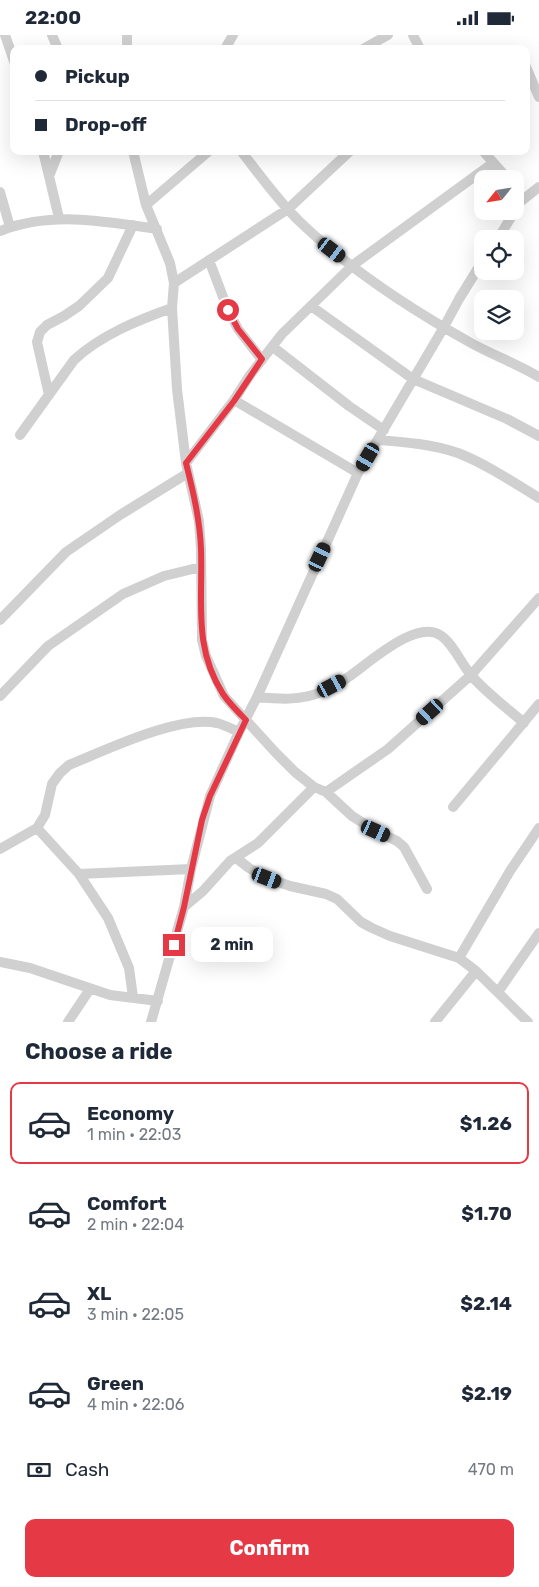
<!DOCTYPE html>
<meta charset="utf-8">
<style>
:root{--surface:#fff;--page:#f6f6f7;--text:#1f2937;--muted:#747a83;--line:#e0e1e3;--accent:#e63946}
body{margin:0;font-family:Rubik,sans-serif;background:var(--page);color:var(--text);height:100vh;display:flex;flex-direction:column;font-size:19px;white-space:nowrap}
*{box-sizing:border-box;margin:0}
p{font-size:16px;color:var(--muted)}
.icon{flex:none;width:28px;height:28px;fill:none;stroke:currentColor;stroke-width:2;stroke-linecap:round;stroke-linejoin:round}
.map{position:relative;height:987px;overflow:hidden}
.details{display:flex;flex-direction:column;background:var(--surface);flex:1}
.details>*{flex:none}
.hud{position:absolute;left:10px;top:10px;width:520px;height:110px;border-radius:10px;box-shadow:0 5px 20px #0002;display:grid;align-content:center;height:110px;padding:0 25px;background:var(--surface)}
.needle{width:32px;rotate:240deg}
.fabs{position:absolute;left:474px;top:135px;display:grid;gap:10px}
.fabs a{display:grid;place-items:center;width:50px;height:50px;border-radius:10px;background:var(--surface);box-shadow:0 5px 20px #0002;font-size:25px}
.end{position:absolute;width:22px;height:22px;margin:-11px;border:6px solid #e63946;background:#fff;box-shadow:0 0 0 2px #fff}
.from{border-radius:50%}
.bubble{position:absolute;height:35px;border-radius:10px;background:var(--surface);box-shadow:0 5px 20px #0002;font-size:16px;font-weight:700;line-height:35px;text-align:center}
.car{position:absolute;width:15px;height:30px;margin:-15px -8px;border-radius:6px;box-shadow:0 0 4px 1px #0007;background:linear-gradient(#222 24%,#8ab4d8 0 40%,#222 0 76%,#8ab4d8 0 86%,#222 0)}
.hud b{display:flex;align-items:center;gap:18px;height:48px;font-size:19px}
.hud b+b{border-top:1px solid var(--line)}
.hud i{width:12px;height:12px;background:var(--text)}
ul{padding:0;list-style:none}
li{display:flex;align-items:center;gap:15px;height:82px;margin:0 10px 8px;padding:0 15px;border:2px solid transparent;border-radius:10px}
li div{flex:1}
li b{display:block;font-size:19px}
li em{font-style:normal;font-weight:700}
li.active{border-color:var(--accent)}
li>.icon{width:45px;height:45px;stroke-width:1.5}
h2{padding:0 25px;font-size:22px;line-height:60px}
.pay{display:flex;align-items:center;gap:12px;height:55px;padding:0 25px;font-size:19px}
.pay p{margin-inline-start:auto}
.button{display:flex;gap:10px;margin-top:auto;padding:10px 25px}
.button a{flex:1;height:58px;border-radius:10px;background:var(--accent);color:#fff;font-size:20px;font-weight:700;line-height:58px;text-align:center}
.status{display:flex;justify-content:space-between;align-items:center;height:35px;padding:0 25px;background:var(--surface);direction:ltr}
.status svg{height:14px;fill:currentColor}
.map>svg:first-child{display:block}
</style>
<div class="status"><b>22:00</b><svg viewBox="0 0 49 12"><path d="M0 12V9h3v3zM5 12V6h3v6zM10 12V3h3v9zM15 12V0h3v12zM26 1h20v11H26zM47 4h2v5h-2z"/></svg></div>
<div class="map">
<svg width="539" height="987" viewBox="0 0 539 987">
<rect width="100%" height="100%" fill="#fff"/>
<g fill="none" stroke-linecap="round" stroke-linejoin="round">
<path stroke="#d0d0d0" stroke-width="10" d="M 5,0 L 14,26
M 52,0 L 58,14
M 127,0 L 127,14
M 413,0 L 420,14
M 225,14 L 233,0
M 363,14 L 388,0
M 526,32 L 539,62
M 43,116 L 59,183
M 133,116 L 146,170 L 170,228 L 174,248 L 172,273 L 177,354 L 186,428 L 199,486 L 201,514 L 202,605 L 206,621 L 224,661 L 276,718 L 295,737 L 314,752 L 326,757 L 352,781 L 376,796 L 397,806 L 404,812 L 427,854
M 241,116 C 260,140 278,166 300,187 C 348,233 412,275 471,308 C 493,320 517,329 539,342
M 483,116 L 508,144
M 50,139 L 59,116
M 515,155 L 520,167
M 0,157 L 10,192
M 146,170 L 209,116
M 0,196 C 50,176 105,186 157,194
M 498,204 L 520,167 L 539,152
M 209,225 L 228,275 L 238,294 L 262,325
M 174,248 L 288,174 L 350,116
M 311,271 L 413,344 L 507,384 L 539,401
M 273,312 L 349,371 L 384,395
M 49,360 L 37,307 L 40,297 L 47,290 L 64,281 L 79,271 L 108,243 L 133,190
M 234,365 L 358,438
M 20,400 L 74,325 C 101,300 138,285 172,273
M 378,405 C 404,407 432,409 458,418 C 486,429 513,447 539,463
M 186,428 L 234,365 L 250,340 L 282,299 L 353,230 L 493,128
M 0,585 L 66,517 L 120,480 L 188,438
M 0,661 L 48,611 L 123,559 L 164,541 L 201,532
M 257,662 C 278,664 301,666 321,657 C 329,654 337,649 344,645 C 365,632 414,584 440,600 C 452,607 461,628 470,639 C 484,656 507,673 524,688
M 326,757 L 388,714 L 471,640 L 539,563
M 453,772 L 539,669
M 37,793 L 79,839 L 108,883 L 129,933 L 133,962
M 0,814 L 37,793 L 45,780 L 52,749 L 60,738 L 69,730 C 106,715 178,680 217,688 C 225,690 232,694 239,697
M 236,823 L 249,833 L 267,843 L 290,851 L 326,859 L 337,864 L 361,887 L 372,893 L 390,901 L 459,923 L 476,936 L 528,987
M 79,839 L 191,834
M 184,872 L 203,856 L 230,826 L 258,808 L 314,752
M 459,923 L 510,836 L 539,793
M 0,927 L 30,933 L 110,960 L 158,966
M 498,957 L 539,898
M 68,987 L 90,954
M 151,987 L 184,872 L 191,834 L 210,761 L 239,697 L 257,662 L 358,438 L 444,292 L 459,264 L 482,227
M 435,987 L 476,936"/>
</g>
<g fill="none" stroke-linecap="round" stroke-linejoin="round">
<path stroke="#e63946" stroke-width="6" d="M 174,910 L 184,872 L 202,785 L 210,761 L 246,685 C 238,677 229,668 223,659 C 193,612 203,567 201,514 C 200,485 193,456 186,428 L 234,366 L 262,324 L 238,294 L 228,275"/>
</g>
</svg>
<div class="fabs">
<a><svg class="needle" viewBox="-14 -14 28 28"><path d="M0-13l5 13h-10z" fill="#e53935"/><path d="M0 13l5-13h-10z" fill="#747a83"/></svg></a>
<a><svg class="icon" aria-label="locate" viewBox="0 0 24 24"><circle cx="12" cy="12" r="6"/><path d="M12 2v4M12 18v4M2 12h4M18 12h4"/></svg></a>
<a><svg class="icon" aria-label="layers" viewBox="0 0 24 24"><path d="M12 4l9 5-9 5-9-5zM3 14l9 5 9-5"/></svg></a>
</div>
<i class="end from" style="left:228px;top:275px"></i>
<i class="end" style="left:174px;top:910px"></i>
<div class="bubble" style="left:191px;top:892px;width:82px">2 min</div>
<i class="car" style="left:332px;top:215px;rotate:127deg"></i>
<i class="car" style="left:368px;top:422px;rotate:210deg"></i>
<i class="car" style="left:320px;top:522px;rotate:25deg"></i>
<i class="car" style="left:332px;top:651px;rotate:62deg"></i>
<i class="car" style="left:430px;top:677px;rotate:228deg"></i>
<i class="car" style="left:376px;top:796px;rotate:114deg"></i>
<i class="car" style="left:267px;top:843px;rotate:111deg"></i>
<div class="hud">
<b><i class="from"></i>Pickup</b>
<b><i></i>Drop-off</b>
</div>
</div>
<section class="details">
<h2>Choose a ride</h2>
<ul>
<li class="active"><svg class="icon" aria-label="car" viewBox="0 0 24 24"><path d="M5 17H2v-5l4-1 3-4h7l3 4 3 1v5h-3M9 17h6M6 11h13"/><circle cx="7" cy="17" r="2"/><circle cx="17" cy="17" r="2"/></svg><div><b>Economy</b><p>1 min · 22:03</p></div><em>$1.26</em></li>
<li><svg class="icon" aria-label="car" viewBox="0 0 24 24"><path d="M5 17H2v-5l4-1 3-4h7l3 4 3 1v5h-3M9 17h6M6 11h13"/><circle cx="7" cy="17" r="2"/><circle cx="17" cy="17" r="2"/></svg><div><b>Comfort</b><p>2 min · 22:04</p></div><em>$1.70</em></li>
<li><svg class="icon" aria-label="car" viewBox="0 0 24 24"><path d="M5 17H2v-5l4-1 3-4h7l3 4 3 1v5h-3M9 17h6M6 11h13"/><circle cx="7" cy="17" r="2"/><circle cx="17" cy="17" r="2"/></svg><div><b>XL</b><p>3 min · 22:05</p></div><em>$2.14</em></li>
<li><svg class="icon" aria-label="car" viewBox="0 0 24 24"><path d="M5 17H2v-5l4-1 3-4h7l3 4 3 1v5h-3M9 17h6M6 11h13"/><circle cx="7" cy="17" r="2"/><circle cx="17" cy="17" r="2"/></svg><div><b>Green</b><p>4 min · 22:06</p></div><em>$2.19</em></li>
</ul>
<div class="pay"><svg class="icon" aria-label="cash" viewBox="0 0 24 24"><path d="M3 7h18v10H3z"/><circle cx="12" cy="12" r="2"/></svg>Cash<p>470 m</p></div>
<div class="button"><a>Confirm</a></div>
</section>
